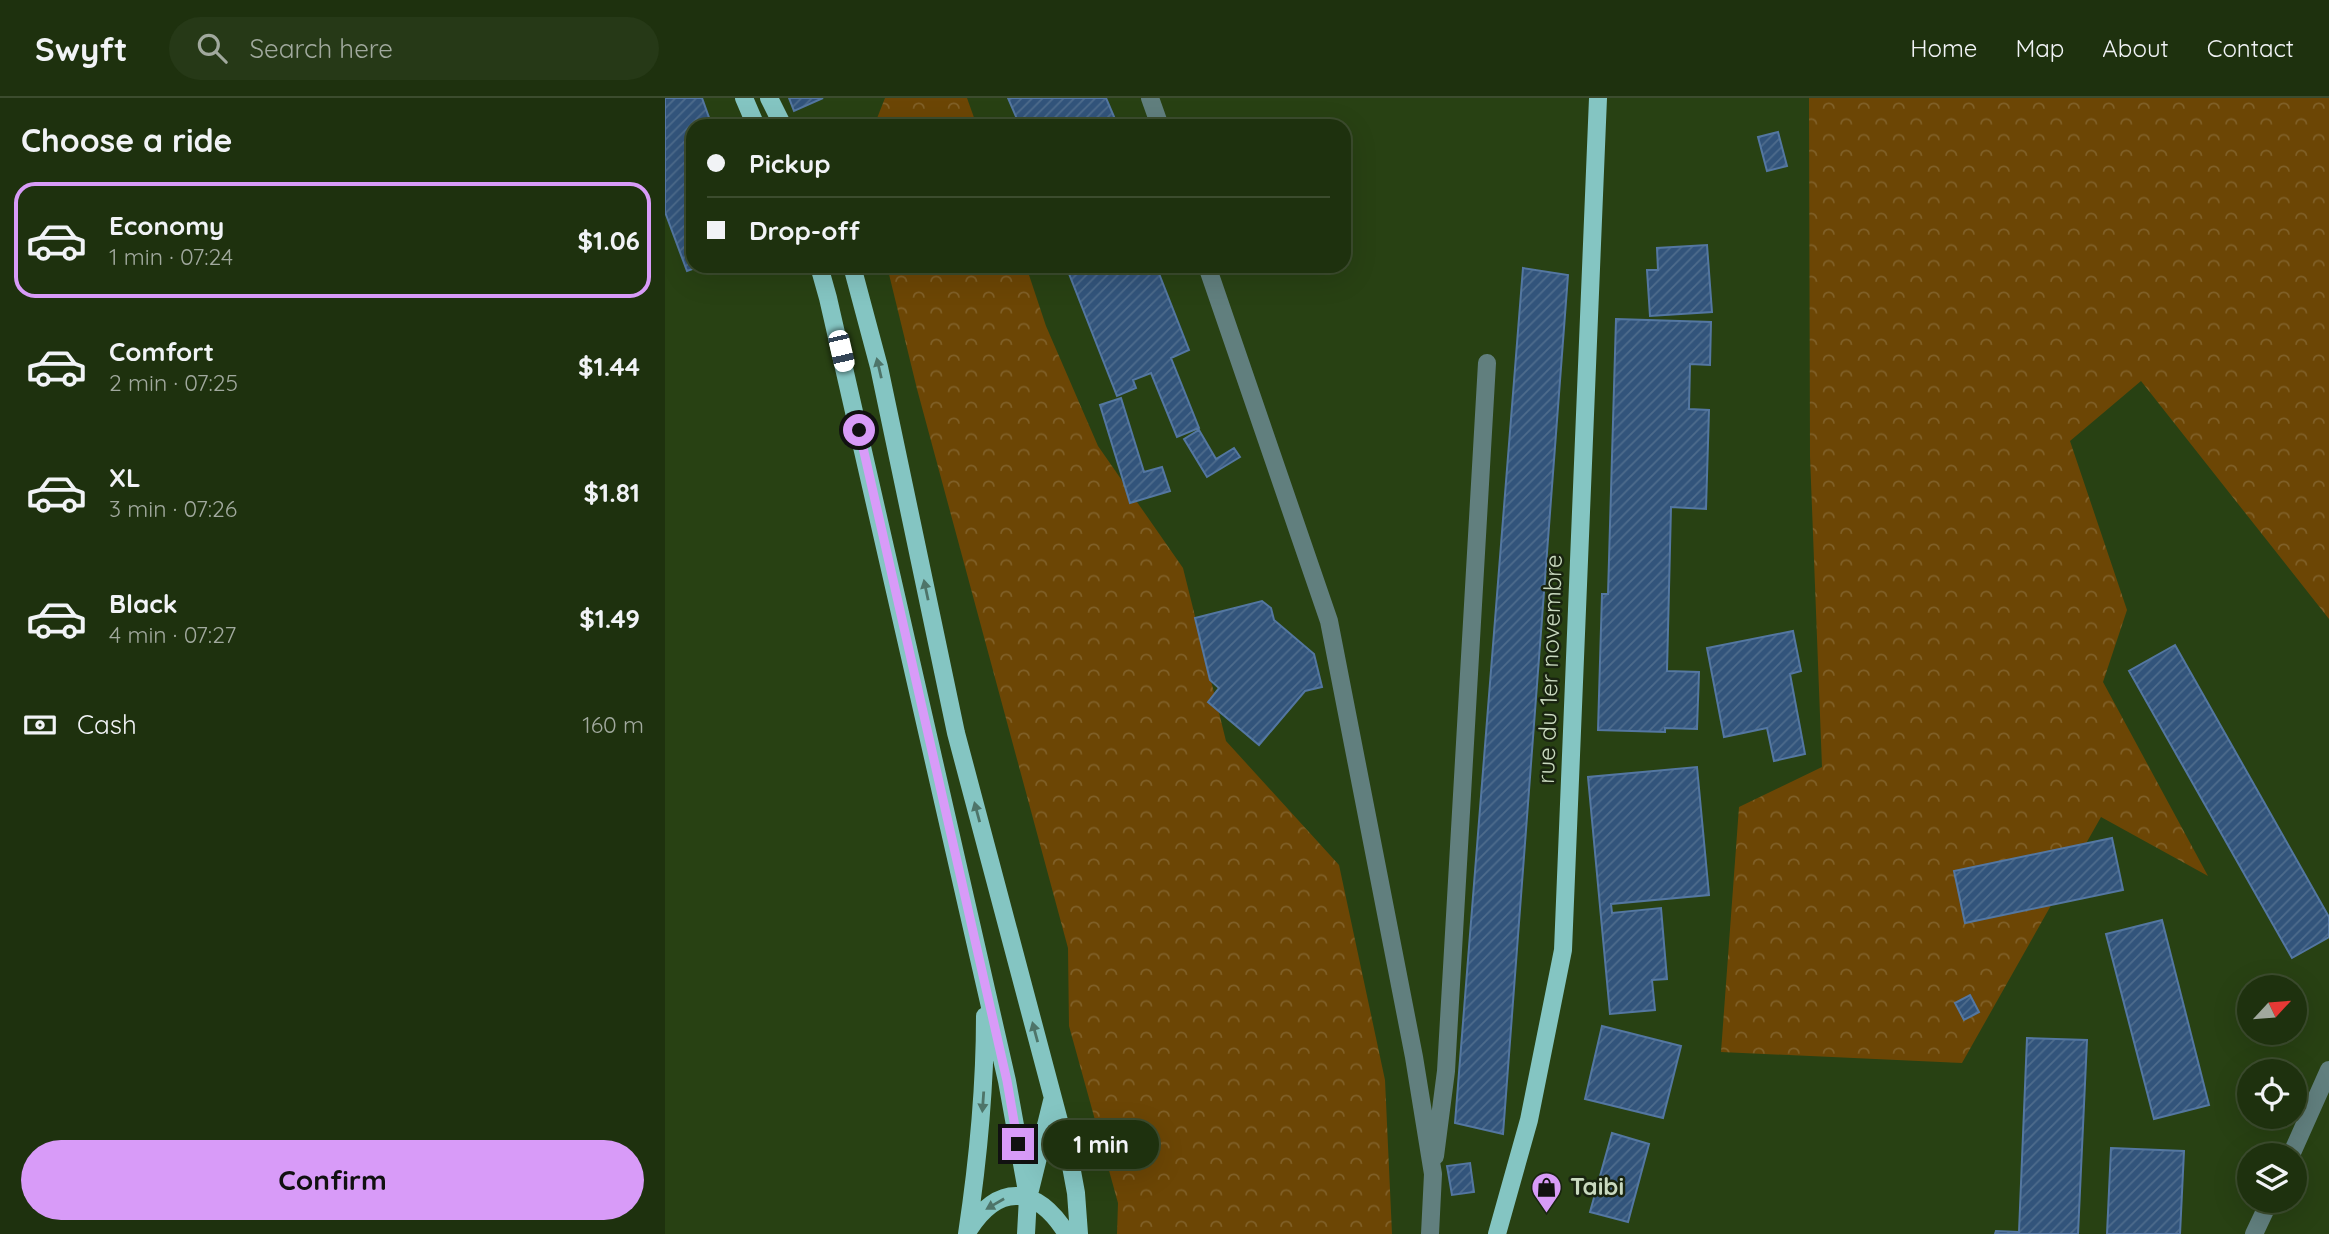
<!DOCTYPE html>
<meta charset="utf-8">
<style>
:root{--surface:#1e310e;--page:#263917;--text:#f1f3f6;--muted:#a1a99e;--line:#3c4c2e;--accent:#d89bf8}
body{margin:0;font-family:Quicksand,sans-serif;background:var(--page);color:var(--text);height:100vh;display:flex;flex-direction:column;font-size:26px;white-space:nowrap}
*{box-sizing:border-box;margin:0}
p{font-size:23px;color:var(--muted)}
.icon{flex:none;width:38px;height:38px;fill:none;stroke:currentColor;stroke-width:2;stroke-linecap:round;stroke-linejoin:round}
.map{position:relative;flex:1;overflow:hidden}
.panel{display:flex;flex-direction:column;background:var(--surface);width:665px}
.panel>*{flex:none}
.top-card{position:absolute;left:21px;top:21px;width:665px;height:154px;border-radius:21px;box-shadow:0 7px 28px #0002,0 0 0 2px var(--line);display:grid;align-content:center;height:154px;padding:0 21px;background:var(--surface)}
.needle{width:46px;rotate:64deg}
.tools{position:absolute;left:1572px;top:877px;display:grid;gap:14px}
.tools a{display:grid;place-items:center;width:70px;height:70px;border-radius:50%;background:var(--surface);box-shadow:0 7px 28px #0002,0 0 0 2px var(--line);font-size:35px}
.end{position:absolute;width:32px;height:32px;margin:-16px;border:9px solid #d89bf8;background:#111;box-shadow:0 0 0 4px #111}
.from{border-radius:50%}
.bubble{position:absolute;height:49px;border-radius:24px;background:var(--surface);box-shadow:0 7px 28px #0002,0 0 0 2px var(--line);font-size:23px;font-weight:800;line-height:49px;text-align:center}
.car{position:absolute;width:21px;height:42px;margin:-21px -10px;border-radius:9px;box-shadow:0 0 5px 2px #0007;background:linear-gradient(#fff 24%,#345 0 40%,#fff 0 76%,#345 0 86%,#fff 0)}
.top-card b{display:flex;align-items:center;gap:24px;height:66px;font-size:26px}
.top-card b+b{border-top:2px solid var(--line)}
.top-card i{width:18px;height:18px;background:var(--text)}
ul{padding:0;list-style:none}
li{display:flex;align-items:center;gap:21px;height:116px;margin:0 14px 10px;padding:0 7px;border:4px solid transparent;border-radius:21px}
li div{flex:1}
li b{display:block;font-size:26px}
li em{font-style:normal;font-weight:800}
li.on{border-color:var(--accent)}
li>.icon{width:63px;height:63px;stroke-width:1.5}
h2{padding:0 21px;font-size:32px;line-height:84px}
.pay{display:flex;align-items:center;gap:18px;height:77px;padding:0 21px;font-size:26px}
.pay p{margin-inline-start:auto}
.cta{display:flex;gap:14px;margin-top:auto;padding:14px 21px}
.cta a{flex:1;height:80px;border-radius:42px;background:var(--accent);color:#111;font-size:28px;font-weight:800;line-height:80px;text-align:center}
header{display:flex;align-items:center;gap:42px;box-sizing:border-box;height:98px;padding:0 35px;background:var(--surface);border-bottom:2px solid var(--line)}
header strong{font-size:33px}
nav{display:flex;gap:38px;margin-inline-start:auto;font-size:24px}
.search{width:490px;height:63px;background:var(--page);display:flex;align-items:center;gap:18px;box-sizing:border-box;padding:0 24px;border-radius:38px;color:var(--muted);font-size:26px}
main{display:flex;flex:1;min-height:0}
.map>svg:first-child{display:block}
</style>
<header>
<strong>Swyft</strong>
<div class="search"><svg class="icon" aria-label="search" viewBox="0 0 24 24"><circle cx="10" cy="10" r="6"/><path d="M15 15l6 6"/></svg>Search here</div>
<nav><a>Home</a><a>Map</a><a>About</a><a>Contact</a></nav>
</header>
<main>
<section class="panel">
<h2>Choose a ride</h2>
<ul>
<li class="on"><svg class="icon" aria-label="car" viewBox="0 0 24 24"><path d="M5 17H2v-5l4-1 3-4h7l3 4 3 1v5h-3M9 17h6M6 11h13"/><circle cx="7" cy="17" r="2"/><circle cx="17" cy="17" r="2"/></svg><div><b>Economy</b><p>1 min · 07:24</p></div><em>$1.06</em></li>
<li><svg class="icon" aria-label="car" viewBox="0 0 24 24"><path d="M5 17H2v-5l4-1 3-4h7l3 4 3 1v5h-3M9 17h6M6 11h13"/><circle cx="7" cy="17" r="2"/><circle cx="17" cy="17" r="2"/></svg><div><b>Comfort</b><p>2 min · 07:25</p></div><em>$1.44</em></li>
<li><svg class="icon" aria-label="car" viewBox="0 0 24 24"><path d="M5 17H2v-5l4-1 3-4h7l3 4 3 1v5h-3M9 17h6M6 11h13"/><circle cx="7" cy="17" r="2"/><circle cx="17" cy="17" r="2"/></svg><div><b>XL</b><p>3 min · 07:26</p></div><em>$1.81</em></li>
<li><svg class="icon" aria-label="car" viewBox="0 0 24 24"><path d="M5 17H2v-5l4-1 3-4h7l3 4 3 1v5h-3M9 17h6M6 11h13"/><circle cx="7" cy="17" r="2"/><circle cx="17" cy="17" r="2"/></svg><div><b>Black</b><p>4 min · 07:27</p></div><em>$1.49</em></li>
</ul>
<div class="pay"><svg class="icon" aria-label="cash" viewBox="0 0 24 24"><path d="M3 7h18v10H3z"/><circle cx="12" cy="12" r="2"/></svg>Cash<p>160 m</p></div>
<div class="cta"><a>Confirm</a></div>
</section>
<div class="map">
<svg width="1664" height="1136" viewBox="0 0 1664 1136">
<defs>
<pattern id="forest-crowns" width="20" height="18" patternUnits="userSpaceOnUse" patternTransform="scale(1.75)"><rect width="20" height="18" fill="#6c4605"/><path d="M2 6a3 3 0 1 1 6 0M12 15a3 3 0 1 1 6 0" fill="none" stroke="#806028"/></pattern>
<pattern id="building-hatch" width="6" height="6" patternUnits="userSpaceOnUse" patternTransform="scale(1.75)"><rect width="6" height="6" fill="#32547b"/><path d="M-1 1l2-2M0 6l6-6M5 7l2-2" fill="none" stroke="#4e6c8c"/></pattern>
</defs>
<rect width="100%" height="100%" fill="#284113"/>
<path fill="url(#forest-crowns)" d="M 220,0 L 302,0 L 312,28 L 209,28 Z
M 1144,0 L 1664,0 L 1664,521 L 1476,283 L 1405,343 L 1462,512 L 1438,584 L 1543,778 L 1436,719 L 1297,965 L 1056,954 L 1074,709 L 1157,669 L 1145,358 Z
M 222,168 L 361,168 L 381,228 L 433,348 L 518,470 L 561,643 L 674,767 L 720,982 L 727,1136 L 452,1136 L 453,1105 L 404,928 L 403,850 L 252,291 Z"/>
<path fill="url(#building-hatch)" stroke="#5477a1" stroke-width="2" d="M 0,0 L 37,0 L 47,28 L 28,28 L 28,168 L 36,168 L 22,173 L 0,114 Z
M 124,0 L 158,0 L 129,13 Z
M 343,0 L 441,0 L 453,28 L 355,28 Z
M 1113,34 L 1122,68 L 1102,73 L 1093,39 Z
M 1042,147 L 1047,214 L 985,218 L 982,172 L 993,172 L 992,150 Z
M 401,168 L 491,168 L 524,252 L 506,260 L 534,330 L 512,339 L 486,275 L 468,282 L 471,290 L 452,298 Z
M 858,170 L 903,177 L 838,1036 L 790,1025 Z
M 951,221 L 1046,224 L 1045,267 L 1025,266 L 1024,311 L 1044,312 L 1041,411 L 1006,409 L 1002,573 L 1034,574 L 1032,631 L 1000,630 L 1000,634 L 933,632 L 937,496 L 943,496 Z
M 456,300 L 479,374 L 497,369 L 505,393 L 465,405 L 435,307 Z
M 534,332 L 551,361 L 569,350 L 575,359 L 542,379 L 519,341 Z
M 597,503 L 606,510 L 609,522 L 649,556 L 657,589 L 640,593 L 594,647 L 543,604 L 554,590 L 545,582 L 530,520 Z
M 1128,533 L 1136,573 L 1125,576 L 1140,656 L 1109,663 L 1102,630 L 1059,639 L 1042,550 Z
M 1510,547 L 1664,819 L 1664,839 L 1627,860 L 1464,573 Z
M 1032,669 L 1044,797 L 946,806 L 947,815 L 996,810 L 1002,881 L 987,882 L 990,912 L 945,916 L 923,679 Z
M 1447,740 L 1458,792 L 1300,825 L 1289,773 Z
M 1497,822 L 1544,1007 L 1489,1021 L 1441,836 Z
M 1305,897 L 1314,914 L 1299,922 L 1290,905 Z
M 937,928 L 1016,948 L 998,1020 L 920,1001 Z
M 1362,940 L 1422,942 L 1413,1136 L 1330,1136 L 1331,1133 L 1354,1134 Z
M 947,1035 L 984,1046 L 963,1124 L 925,1114 Z
M 1446,1050 L 1519,1053 L 1515,1136 L 1442,1136 Z
M 805,1065 L 809,1094 L 787,1097 L 782,1068 Z"/>
<g fill="none" stroke-linecap="round" stroke-linejoin="round">
<path stroke="#617f7e" stroke-width="18" d="M 485,0 L 495,28
M 542,168 L 664,523 L 749,959 L 768,1076 L 765,1136
M 1626,1057 L 1664,972
M 770,1058 L 781,973 L 822,265
M 1589,1136 L 1605,1102"/>
<path stroke="#84c5c2" stroke-width="18" d="M 79,0 L 91,28
M 104,0 L 118,28
M 154,168 L 163,200 L 342,983 L 363,1099 L 361,1136
M 187,168 L 214,269 L 291,635 L 406,1068 L 411,1095 L 414,1136
M 365,1092 L 387,1003
M 303,1133 C 334,1084 372,1088 402,1136
M 302,1136 C 313,1063 320,992 320,918
M 832,1136 L 864,1022 L 898,852 L 933,0"/>
</g>
<defs><path id="oneway-solid" d="M-6-.8H1V-3.2L6.5 0L1 3.2V.8H-6Z" transform="scale(1.75)"/></defs>
<g fill="#4e7469">
<use href="#oneway-solid" transform="translate(214 270) rotate(-103)"/>
<use href="#oneway-solid" transform="translate(261 492) rotate(-102)"/>
<use href="#oneway-solid" transform="translate(312 714) rotate(-105)"/>
<use href="#oneway-solid" transform="translate(370 934) rotate(-105)"/>
<use href="#oneway-solid" transform="translate(318 1004) rotate(94)"/>
<use href="#oneway-solid" transform="translate(330 1106) rotate(150)"/>
</g>
<g fill="none" stroke-linecap="round" stroke-linejoin="round">
<path stroke="#d89bf8" stroke-width="9" d="M 194,332 L 342,983 L 353,1046"/>
</g>
<defs>
<symbol id="shop-pin" viewBox="-11 -11 22 30"><path d="M0 17L-7.5 6A9.5 9.5 0 1 1 7.5 6Z" fill="#d89bf8" stroke="#192410"/><path d="M-5-2.5h2.3a2.7 3.5 0 0 1 5.4 0H5L5.5 6h-11ZM-1.5-2.5h3a1.5 2.3 0 0 0-3 0Z" fill="#111"/></symbol>
</defs>
<g fill-rule="evenodd">
<use href="#shop-pin" x="864" y="1072" width="35" height="47"/>
</g>
<g text-anchor="middle" stroke-width="5" stroke-linejoin="round" paint-order="stroke">
<g font-size="24" fill="#c9d9bf" stroke="#192410">
<text transform="translate(885 571) rotate(-88)" y="8">rue du 1er novembre</text>
</g>
<g font-size="24" font-weight="bold" fill="#c9d9bf" stroke="#192410" text-anchor="start">
<text x="905" y="1097">Taibi</text>
</g>
</g>
</svg>
<div class="tools">
<a><svg class="needle" viewBox="-14 -14 28 28"><path d="M0-13l5 13h-10z" fill="#e53935"/><path d="M0 13l5-13h-10z" fill="#a1a99e"/></svg></a>
<a><svg class="icon" aria-label="locate" viewBox="0 0 24 24"><circle cx="12" cy="12" r="6"/><path d="M12 2v4M12 18v4M2 12h4M18 12h4"/></svg></a>
<a><svg class="icon" aria-label="layers" viewBox="0 0 24 24"><path d="M12 4l9 5-9 5-9-5zM3 14l9 5 9-5"/></svg></a>
</div>
<i class="end from" style="left:194px;top:332px"></i>
<i class="end" style="left:353px;top:1046px"></i>
<div class="bubble" style="left:378px;top:1022px;width:116px">1 min</div>
<i class="car" style="left:176px;top:253px;rotate:167deg"></i>
<div class="top-card">
<b><i class="from"></i>Pickup</b>
<b><i></i>Drop-off</b>
</div>
</div>
</main>
